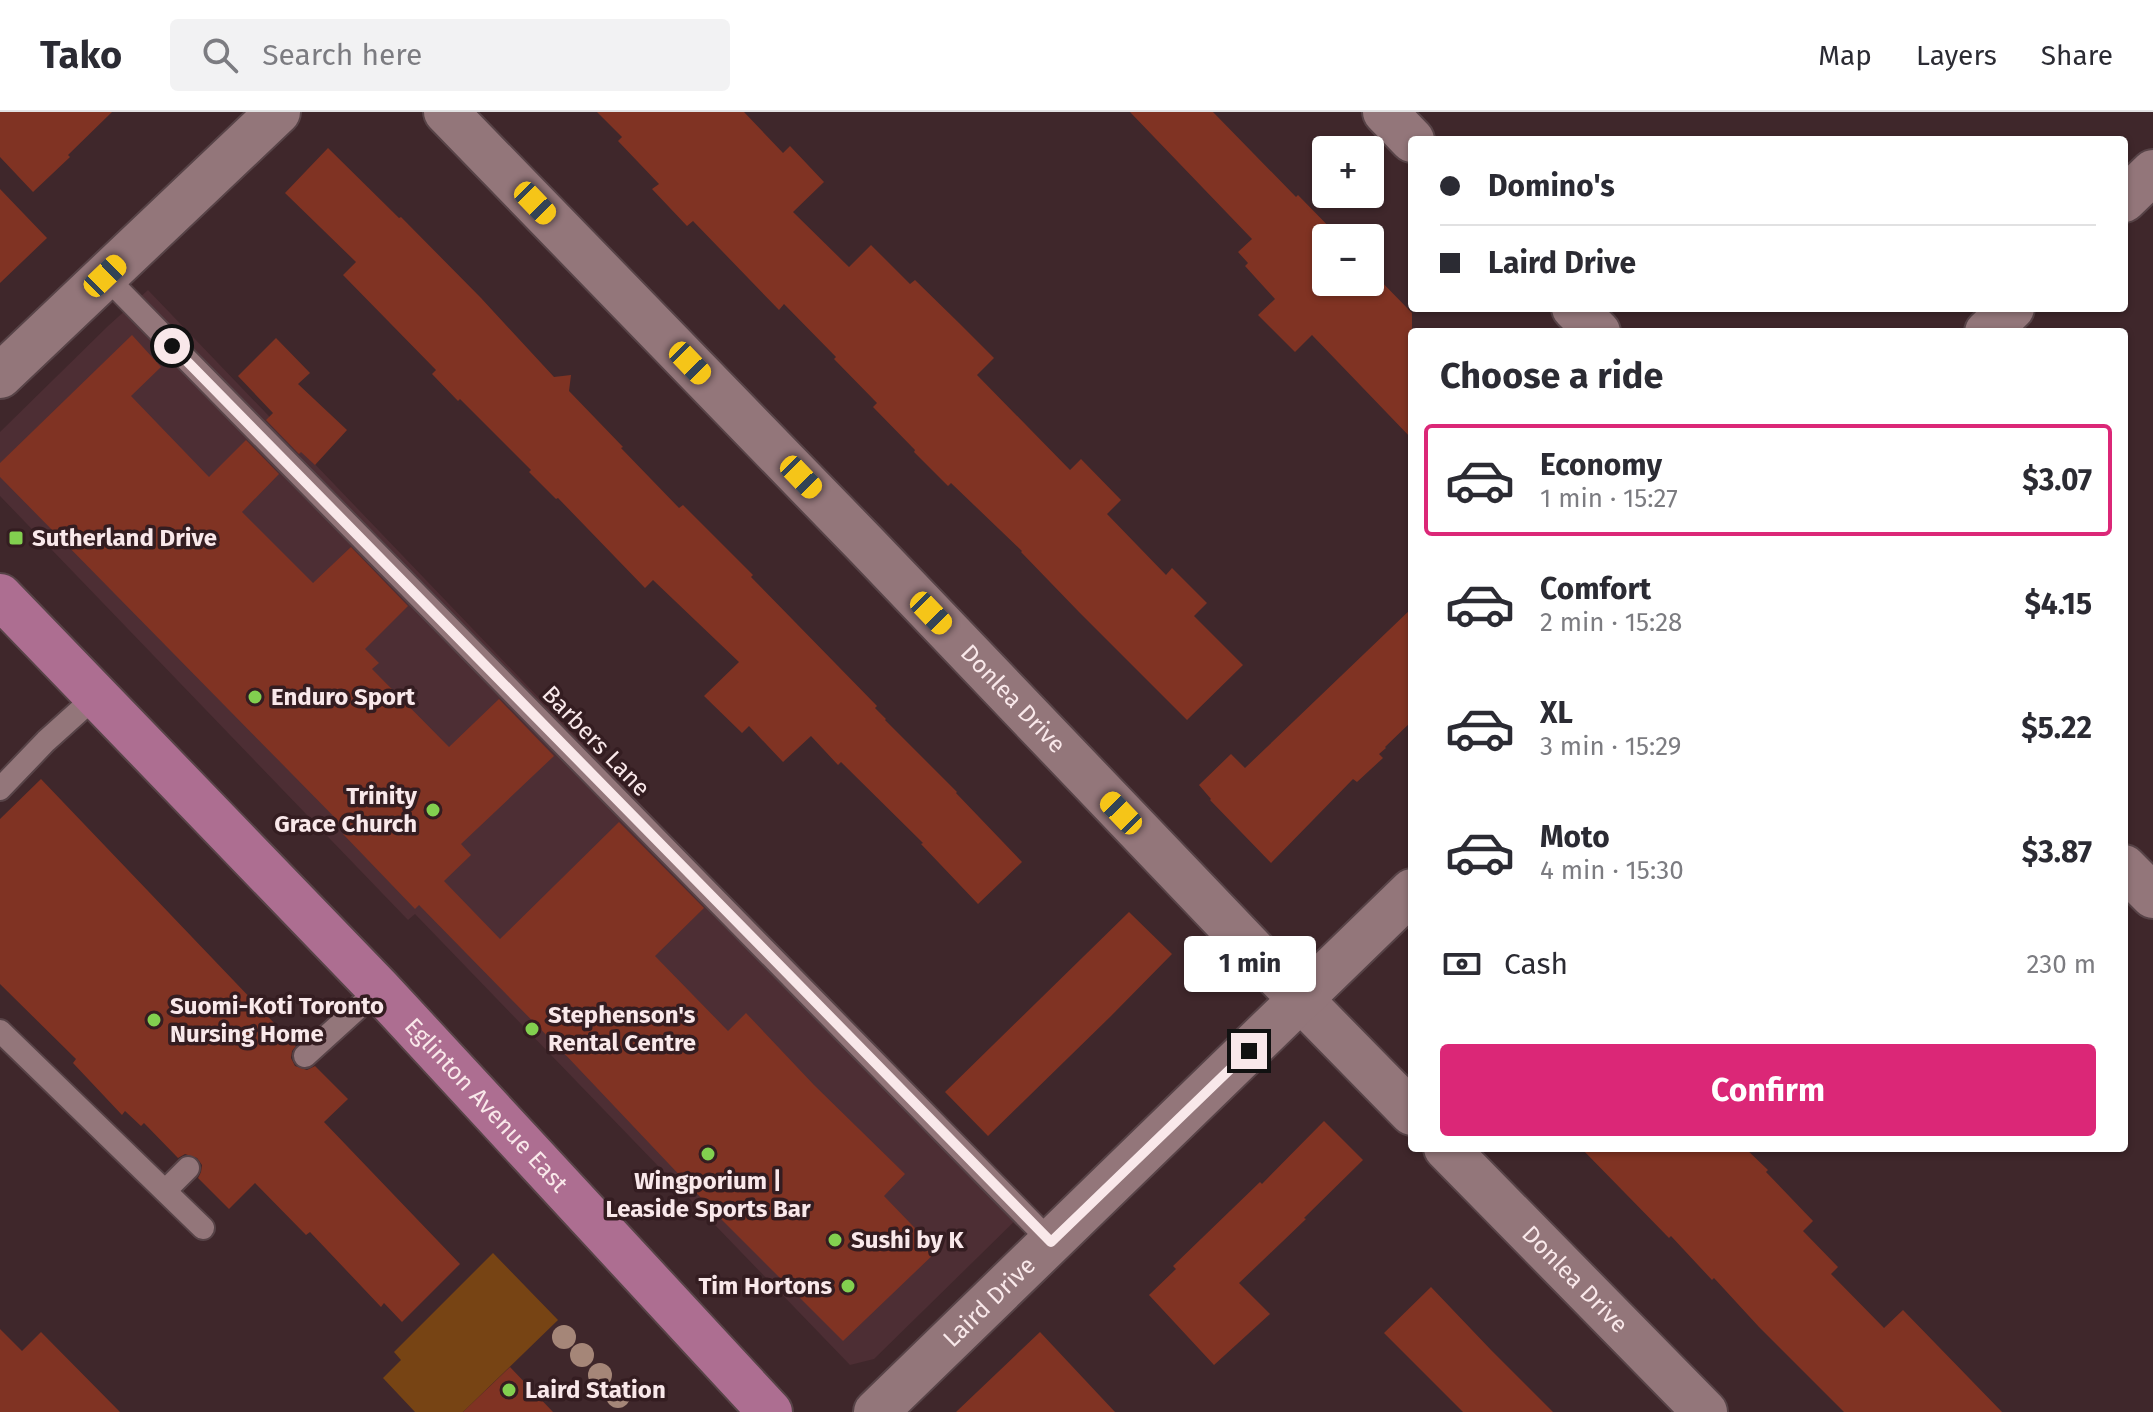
<!DOCTYPE html>
<meta charset="utf-8">
<style>
:root{--surface:#fff;--page:#f2f2f3;--text:#2b2b33;--muted:#7c7c81;--line:#e1e1e2;--accent:#db2777}
body{margin:0;font-family:"Fira Sans",sans-serif;background:var(--page);color:var(--text);height:100vh;display:flex;flex-direction:column;font-size:30px;white-space:nowrap}
*{box-sizing:border-box;margin:0}
p{font-size:26px;color:var(--muted)}
.icon{flex:none;width:44px;height:44px;fill:none;stroke:currentColor;stroke-width:2;stroke-linecap:round;stroke-linejoin:round}
.map{position:relative;flex:1;overflow:hidden}
.details{position:absolute;left:1408px;top:216px;width:720px;height:824px;display:flex;flex-direction:column;background:var(--surface);border-radius:8px;box-shadow:0 2px 6px #0004}
.details>*{flex:none}
.guide{position:absolute;left:1408px;top:24px;width:720px;height:176px;border-radius:8px;box-shadow:0 2px 6px #0004;display:grid;align-content:center;height:176px;padding:0 32px;background:var(--surface)}
.controls{position:absolute;left:1312px;top:24px;display:grid;gap:16px}
.controls a{display:grid;place-items:center;width:72px;height:72px;border-radius:8px;background:var(--surface);box-shadow:0 2px 6px #0004;font-size:40px}
.end{position:absolute;width:36px;height:36px;margin:-18px;border:10px solid #f9e8ea;background:#111;box-shadow:0 0 0 4px #111}
.from{border-radius:50%}
.bubble{position:absolute;height:56px;border-radius:8px;background:var(--surface);box-shadow:0 2px 6px #0004;font-size:26px;font-weight:700;line-height:56px;text-align:center}
.car{position:absolute;width:24px;height:48px;margin:-24px -12px;border-radius:10px;box-shadow:0 0 6px 2px #0007;background:linear-gradient(#f5c518 24%,#345 0 40%,#f5c518 0 76%,#345 0 86%,#f5c518 0)}
.guide b{display:flex;align-items:center;gap:28px;height:76px;font-size:30px}
.guide b+b{border-top:2px solid var(--line)}
.guide i{width:20px;height:20px;background:var(--text)}
ul{padding:0;list-style:none}
li{display:flex;align-items:center;gap:24px;height:112px;margin:0 16px 12px;padding:0 16px;border:4px solid transparent;border-radius:8px}
li div{flex:1}
li b{display:block;font-size:30px}
li em{font-style:normal;font-weight:700}
li.active{border-color:var(--accent)}
li>.icon{width:72px;height:72px;stroke-width:1.5}
h2{padding:0 32px;font-size:36px;line-height:96px}
.pay{display:flex;align-items:center;gap:20px;height:88px;padding:0 32px;font-size:30px}
.pay p{margin-inline-start:auto}
.button{display:flex;gap:16px;margin-top:auto;padding:16px 32px}
.button a{flex:1;height:92px;border-radius:8px;background:var(--accent);color:#fff;font-size:32px;font-weight:700;line-height:92px;text-align:center}
header{display:flex;align-items:center;gap:48px;box-sizing:border-box;height:112px;padding:0 40px;background:var(--surface);border-bottom:2px solid var(--line)}
header strong{font-size:38px}
nav{display:flex;gap:44px;margin-inline-start:auto;font-size:28px}
.search{width:560px;height:72px;background:var(--page);display:flex;align-items:center;gap:20px;box-sizing:border-box;padding:0 28px;border-radius:8px;color:var(--muted);font-size:30px}
.map>svg:first-child{display:block}
</style>
<header>
<strong>Tako</strong>
<div class="search"><svg class="icon" aria-label="search" viewBox="0 0 24 24"><circle cx="10" cy="10" r="6"/><path d="M15 15l6 6"/></svg>Search here</div>
<nav><a>Map</a><a>Layers</a><a>Share</a></nav>
</header>
<div class="map">
<svg width="2153" height="1300" viewBox="0 0 2153 1300">
<rect width="100%" height="100%" fill="#3f272b"/>
<path fill="#4d2e34" d="M 148,178 L 1028,1096 L 874,1247 L 850,1253 L 415,802 L 408,808 L 0,384 L 0,320 L 108,214 Z"/>
<path fill="#774414" d="M 493,1141 L 558,1208 L 463,1300 L 415,1300 L 383,1266 L 401,1248 L 394,1240 Z"/>
<path fill="#803323" d="M 0,0 L 112,0 L 68,43 L 70,45 L 33,80 L 0,45 Z
M 597,0 L 744,0 L 783,41 L 790,34 L 824,70 L 793,100 L 849,155 L 871,133 L 910,172 L 915,168 L 959,211 L 994,246 L 977,263 L 1070,358 L 1081,347 L 1121,388 L 1107,402 L 1166,463 L 1172,456 L 1207,491 L 1194,504 L 1243,553 L 1187,608 L 1079,500 L 1021,440 L 1022,439 L 951,371 L 948,374 L 914,340 L 915,338 L 873,295 L 877,291 L 834,247 L 836,245 L 784,192 L 779,198 L 693,109 L 687,114 L 652,77 L 659,72 L 618,29 L 622,25 Z
M 1130,0 L 1213,0 L 1296,85 L 1298,83 L 1339,125 L 1342,123 L 1345,126 L 1326,126 L 1326,170 L 1370,170 L 1370,146 L 1378,151 L 1370,158 L 1412,201 L 1412,327 L 1312,223 L 1295,240 L 1258,203 L 1275,187 L 1245,154 L 1248,151 L 1238,140 L 1252,127 Z
M 328,36 L 399,106 L 401,105 L 481,186 L 554,265 L 571,263 L 569,279 L 623,335 L 621,336 L 679,396 L 683,393 L 753,463 L 751,465 L 877,594 L 875,596 L 886,607 L 885,608 L 957,680 L 956,681 L 1022,750 L 978,792 L 921,732 L 923,731 L 841,650 L 838,653 L 811,624 L 783,650 L 749,614 L 742,621 L 704,584 L 739,550 L 653,468 L 645,476 L 558,386 L 556,387 L 529,360 L 531,358 L 460,287 L 458,289 L 432,262 L 436,258 L 343,163 L 356,150 L 285,81 Z
M 0,77 L 47,126 L 0,171 Z
M 132,223 L 161,255 L 131,284 L 209,365 L 246,328 L 279,362 L 242,400 L 313,471 L 351,435 L 408,494 L 365,537 L 379,551 L 372,557 L 449,635 L 499,587 L 554,644 L 461,732 L 471,743 L 444,769 L 500,827 L 619,710 L 704,796 L 655,844 L 728,919 L 746,901 L 814,973 L 905,1062 L 884,1084 L 937,1139 L 843,1229 L 722,1108 L 561,938 L 419,793 L 415,797 L 343,722 L 348,719 L 0,365 L 0,351 Z
M 276,226 L 310,261 L 298,272 L 347,318 L 315,353 L 301,340 L 299,342 L 266,308 L 273,301 L 238,264 Z
M 1412,496 L 1412,609 L 1385,635 L 1386,636 L 1379,642 L 1383,646 L 1357,670 L 1353,667 L 1271,751 L 1210,688 L 1211,687 L 1199,673 L 1231,642 L 1245,656 Z
M 41,667 L 296,934 L 292,939 L 291,946 L 295,954 L 307,958 L 315,954 L 348,987 L 324,1010 L 460,1152 L 402,1210 L 384,1191 L 381,1195 L 310,1120 L 306,1123 L 255,1071 L 229,1097 L 198,1066 L 201,1060 L 202,1053 L 197,1046 L 185,1042 L 178,1046 L 144,1011 L 141,1014 L 125,999 L 122,1003 L 73,951 L 76,947 L 0,872 L 0,707 Z
M 1129,800 L 1172,842 L 1111,904 L 988,1024 L 945,980 Z
M 1324,1009 L 1363,1048 L 1304,1106 L 1306,1107 L 1239,1171 L 1270,1202 L 1214,1253 L 1149,1183 L 1176,1157 L 1173,1154 L 1260,1070 L 1262,1072 Z
M 1581,1036 L 1745,1036 L 1768,1058 L 1766,1060 L 1813,1109 L 1803,1119 L 1838,1155 L 1831,1162 L 1884,1216 L 1903,1198 L 2002,1300 L 1844,1300 L 1759,1215 L 1714,1166 L 1712,1168 L 1671,1124 L 1669,1126 Z
M 1431,1175 L 1491,1238 L 1553,1300 L 1463,1300 L 1384,1221 Z
M 0,1217 L 22,1239 L 41,1220 L 120,1300 L 0,1300 Z
M 1040,1220 L 1115,1300 L 956,1300 Z
M 510,1255 L 553,1300 L 463,1300 Z"/>
<g fill="none" stroke-linecap="round" stroke-linejoin="round">
<defs>
<path id="lane" d="M 105,164 L 1051,1130
M 0,677 L 46,629 L 96,584
M 0,919 L 203,1116
M 305,944 L 379,877
M 165,1079 L 188,1056"/>
<g id="street">
<path id="s1" d="M 446,0 L 867,434 L 1270,856 L 1412,1001"/>
<path d="M 1385,0 L 1412,28"/>
<path d="M 2124,88 L 2153,60"/>
<path d="M 1574,196 L 1598,220"/>
<path d="M 1987,220 L 2012,196"/>
<path d="M 0,264 L 278,0"/>
<path d="M 2124,755 L 2153,784"/>
<path id="s2" d="M 1446,1036 L 1705,1300"/>
<path id="s3" d="M 876,1300 L 1412,779"/>
</g>
<g id="primary">
<path id="s4" d="M 0,484 L 379,877 L 770,1300"/>
</g>
</defs>
<use href="#lane" stroke="#574347" stroke-width="26"/>
<use href="#street" stroke="#574347" stroke-width="48"/>
<use href="#primary" stroke="#574347" stroke-width="48"/>
<use href="#lane" stroke="#93767a" stroke-width="22"/>
<use href="#street" stroke="#93767a" stroke-width="44"/>
<use href="#primary" stroke="#ad6e91" stroke-width="44"/>
</g>
<g fill="#a58678">
<circle cx="564" cy="1225" r="12"/>
<circle cx="582" cy="1243" r="12"/>
<circle cx="600" cy="1263" r="12"/>
<circle cx="618" cy="1284" r="12"/>
</g>
<g fill="none" stroke-linecap="round" stroke-linejoin="round">
<path stroke="#f9e8ea" stroke-width="10" d="M 172,234 L 1051,1130 L 1249,939"/>
</g>
<g fill="#82d04f" stroke="#341d21" stroke-width="3">
<rect x="8" y="418" width="16" height="16" rx="4"/>
<circle cx="255" cy="585" r="8"/>
<circle cx="433" cy="698" r="8"/>
<circle cx="154" cy="908" r="8"/>
<circle cx="532" cy="917" r="8"/>
<circle cx="708" cy="1042" r="8"/>
<circle cx="835" cy="1128" r="8"/>
<circle cx="848" cy="1174" r="8"/>
<circle cx="509" cy="1278" r="8"/>
</g>
<g text-anchor="middle" stroke-width="7" stroke-linejoin="round" paint-order="stroke">
<g font-size="24" font-weight="bold" fill="#f9e8ea" stroke="#341d21" text-anchor="start">
<text x="32" y="434">Sutherland Drive</text>
<text x="271" y="593">Enduro Sport</text>
<text x="417" y="692" text-anchor="end">Trinity<tspan x="417" dy="28">Grace Church</tspan></text>
<text x="170" y="902">Suomi-Koti Toronto<tspan x="170" dy="28">Nursing Home</tspan></text>
<text x="548" y="911">Stephenson's<tspan x="548" dy="28">Rental Centre</tspan></text>
<text x="708" y="1077" text-anchor="middle">Wingporium |<tspan x="708" dy="28">Leaside Sports Bar</tspan></text>
<text x="851" y="1136">Sushi by K</text>
<text x="832" y="1182" text-anchor="end">Tim Hortons</text>
<text x="525" y="1286">Laird Station</text>
</g>
<g font-size="24" fill="#f9e8ea" stroke="#341d21">
<text dy="8" stroke="none"><textPath href="#s1" startOffset="816">Donlea Drive</textPath></text>
<text transform="translate(596 629) rotate(46)" y="8">Barbers Lane</text>
<text dy="8" stroke="none"><textPath href="#s4" startOffset="704">Eglinton Avenue East</textPath></text>
<text dy="8" stroke="none"><textPath href="#s2" startOffset="184">Donlea Drive</textPath></text>
<text dy="8" stroke="none"><textPath href="#s3" startOffset="158">Laird Drive</textPath></text>
</g>
</g>
</svg>
<div class="controls">
<a>+</a>
<a>−</a>
</div>
<i class="end from" style="left:172px;top:234px"></i>
<i class="end" style="left:1249px;top:939px"></i>
<div class="bubble" style="left:1184px;top:824px;width:132px">1 min</div>
<i class="car" style="left:535px;top:91px;rotate:136deg"></i>
<i class="car" style="left:105px;top:164px;rotate:46deg"></i>
<i class="car" style="left:690px;top:251px;rotate:136deg"></i>
<i class="car" style="left:801px;top:365px;rotate:136deg"></i>
<i class="car" style="left:931px;top:501px;rotate:136deg"></i>
<i class="car" style="left:1121px;top:701px;rotate:316deg"></i>
<div class="guide">
<b><i class="from"></i>Domino's</b>
<b><i></i>Laird Drive</b>
</div>
<section class="details">
<h2>Choose a ride</h2>
<ul>
<li class="active"><svg class="icon" aria-label="car" viewBox="0 0 24 24"><path d="M5 17H2v-5l4-1 3-4h7l3 4 3 1v5h-3M9 17h6M6 11h13"/><circle cx="7" cy="17" r="2"/><circle cx="17" cy="17" r="2"/></svg><div><b>Economy</b><p>1 min · 15:27</p></div><em>$3.07</em></li>
<li><svg class="icon" aria-label="car" viewBox="0 0 24 24"><path d="M5 17H2v-5l4-1 3-4h7l3 4 3 1v5h-3M9 17h6M6 11h13"/><circle cx="7" cy="17" r="2"/><circle cx="17" cy="17" r="2"/></svg><div><b>Comfort</b><p>2 min · 15:28</p></div><em>$4.15</em></li>
<li><svg class="icon" aria-label="car" viewBox="0 0 24 24"><path d="M5 17H2v-5l4-1 3-4h7l3 4 3 1v5h-3M9 17h6M6 11h13"/><circle cx="7" cy="17" r="2"/><circle cx="17" cy="17" r="2"/></svg><div><b>XL</b><p>3 min · 15:29</p></div><em>$5.22</em></li>
<li><svg class="icon" aria-label="car" viewBox="0 0 24 24"><path d="M5 17H2v-5l4-1 3-4h7l3 4 3 1v5h-3M9 17h6M6 11h13"/><circle cx="7" cy="17" r="2"/><circle cx="17" cy="17" r="2"/></svg><div><b>Moto</b><p>4 min · 15:30</p></div><em>$3.87</em></li>
</ul>
<div class="pay"><svg class="icon" aria-label="cash" viewBox="0 0 24 24"><path d="M3 7h18v10H3z"/><circle cx="12" cy="12" r="2"/></svg>Cash<p>230 m</p></div>
<div class="button"><a>Confirm</a></div>
</section>
</div>
